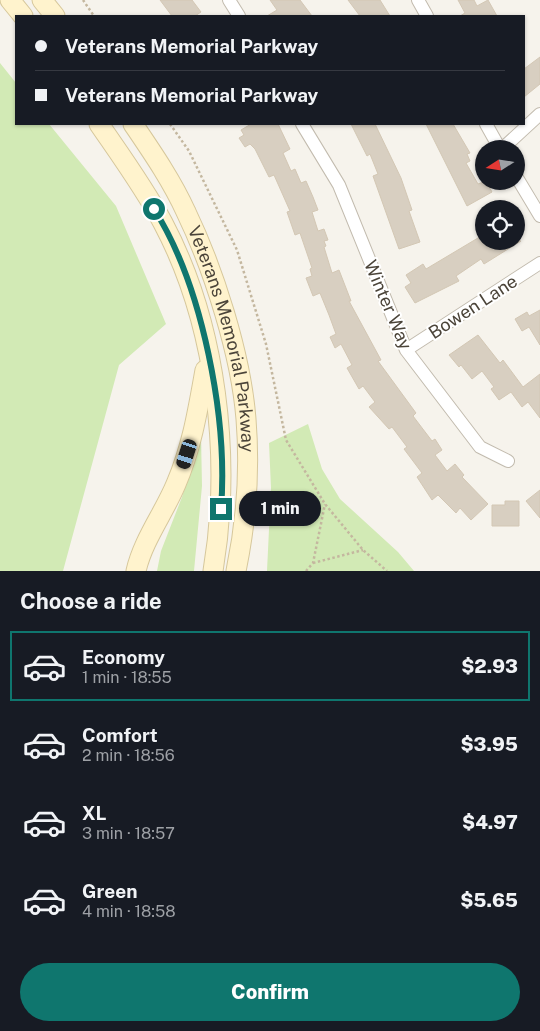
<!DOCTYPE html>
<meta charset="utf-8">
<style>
:root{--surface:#171b24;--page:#20242c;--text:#f1f3f6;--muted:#9ea1a6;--line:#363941;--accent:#0f766e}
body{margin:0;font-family:"Public Sans",sans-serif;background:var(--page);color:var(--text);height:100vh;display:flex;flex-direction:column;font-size:19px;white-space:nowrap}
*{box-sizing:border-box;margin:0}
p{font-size:16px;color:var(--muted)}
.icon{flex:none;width:28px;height:28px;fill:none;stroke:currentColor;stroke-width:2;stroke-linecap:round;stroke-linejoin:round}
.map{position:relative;height:571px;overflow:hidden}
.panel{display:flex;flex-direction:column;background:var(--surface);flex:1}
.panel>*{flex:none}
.hud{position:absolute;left:15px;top:15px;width:510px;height:110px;border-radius:0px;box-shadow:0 1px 4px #0004;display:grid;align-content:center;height:110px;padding:0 20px;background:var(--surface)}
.needle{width:32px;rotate:258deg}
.tools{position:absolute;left:475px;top:140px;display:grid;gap:10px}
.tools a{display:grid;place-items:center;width:50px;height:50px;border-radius:50%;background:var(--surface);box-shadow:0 1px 4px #0004;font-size:25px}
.end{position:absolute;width:22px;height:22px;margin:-11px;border:6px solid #0f766e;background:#fff;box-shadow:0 0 0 2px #fff}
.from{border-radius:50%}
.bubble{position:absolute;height:35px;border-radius:18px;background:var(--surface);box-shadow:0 1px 4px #0004;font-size:16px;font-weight:800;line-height:35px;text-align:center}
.car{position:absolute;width:15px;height:30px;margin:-15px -8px;border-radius:6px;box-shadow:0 0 4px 1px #0007;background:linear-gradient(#222 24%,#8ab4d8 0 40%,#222 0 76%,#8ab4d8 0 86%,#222 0)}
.hud b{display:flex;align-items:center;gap:18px;height:48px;font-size:19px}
.hud b+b{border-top:1px solid var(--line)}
.hud i{width:12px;height:12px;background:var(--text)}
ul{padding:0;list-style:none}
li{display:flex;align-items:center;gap:15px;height:70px;margin:0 10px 8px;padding:0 10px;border:2px solid transparent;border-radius:0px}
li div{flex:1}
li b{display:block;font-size:19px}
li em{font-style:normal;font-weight:800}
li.selected{border-color:var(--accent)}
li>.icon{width:45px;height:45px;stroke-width:1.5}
h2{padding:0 20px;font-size:22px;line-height:60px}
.primary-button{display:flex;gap:10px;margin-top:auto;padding:10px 20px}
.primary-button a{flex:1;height:58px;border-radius:30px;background:var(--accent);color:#fff;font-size:20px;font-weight:800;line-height:58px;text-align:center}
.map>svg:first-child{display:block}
</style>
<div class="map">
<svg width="540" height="571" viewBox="0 0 540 571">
<rect width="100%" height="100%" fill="#f6f3ec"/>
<path fill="#d2eab5" d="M 0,63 L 16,83 L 16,124 L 49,124 L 116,206 L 166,324 L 119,365 L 63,571 L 0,571 Z
M 308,424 L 322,469 L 340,499 L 398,552 L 414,571 L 267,571 L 271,488 L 269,443 Z
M 201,436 L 202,486 L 194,571 L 157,571 L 161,551 L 182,497 Z"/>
<path fill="#d8cfc1" stroke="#d3c7b4" d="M 160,0 L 192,0 L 201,12 L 195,16 L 172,16 Z
M 270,0 L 300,0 L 312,16 L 267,16 L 277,10 Z
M 348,0 L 380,0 L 390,16 L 360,16 Z
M 458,0 L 474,0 L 477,6 L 488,0 L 497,16 L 460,16 L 465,13 Z
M 540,57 L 540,84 L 524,97 L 524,69 Z
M 251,124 L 278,124 L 290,149 L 283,153 L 291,171 L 295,169 L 301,183 L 306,181 L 313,197 L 318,210 L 312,212 L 318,231 L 324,229 L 328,240 L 324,241 L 326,246 L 324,247 L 332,273 L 339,270 L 351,301 L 349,301 L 381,360 L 378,361 L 416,413 L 413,416 L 432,441 L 435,439 L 442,450 L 435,455 L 447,471 L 455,464 L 464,475 L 462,477 L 488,504 L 471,520 L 460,508 L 456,513 L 438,495 L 432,500 L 417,477 L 422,473 L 404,449 L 407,447 L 392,427 L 389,429 L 369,407 L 375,402 L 363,386 L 359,389 L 347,368 L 352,365 L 341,344 L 335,348 L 330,337 L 336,334 L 329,315 L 320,293 L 313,296 L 306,278 L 312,276 L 310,269 L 312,268 L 300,233 L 295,235 L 287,212 L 290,211 L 274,175 L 269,177 L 255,149 L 250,144 L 245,147 L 239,138 L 244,135 L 241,130 Z
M 351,124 L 375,124 L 401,178 L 412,210 L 409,211 L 420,242 L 399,249 L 373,176 L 378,174 L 370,154 L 367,156 Z
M 426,124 L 453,124 L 470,153 L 467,154 L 470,161 L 466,163 L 478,184 L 486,181 L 492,192 L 467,206 Z
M 483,235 L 484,241 L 521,241 L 484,264 L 481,259 L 456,276 L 459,281 L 415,303 L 405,287 L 411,283 L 406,275 L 423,264 L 426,269 Z
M 540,310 L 540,345 L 529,327 L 522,331 L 515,319 L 527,312 L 529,316 Z
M 478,335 L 500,363 L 503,360 L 523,387 L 540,374 L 540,418 L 528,402 L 522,407 L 511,392 L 499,400 L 491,389 L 494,387 L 482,371 L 472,379 L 461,365 L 459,367 L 449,355 Z
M 540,490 L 540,518 L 526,501 Z
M 505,501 L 519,501 L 519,526 L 492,526 L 492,505 L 505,505 Z"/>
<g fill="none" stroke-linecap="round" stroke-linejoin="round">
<defs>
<path id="minor" d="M 229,0 L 239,16
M 418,0 L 427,16
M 302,124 L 339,185 L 406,350 L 480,447 L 508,461
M 486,124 L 500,149
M 502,149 L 540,114
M 516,176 L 540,216
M 406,350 L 540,263"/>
<g id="secondary">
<path d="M 10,0 L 23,16"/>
<path d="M 42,0 L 55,16"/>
<path d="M 99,124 C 121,156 145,189 163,223 C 217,325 232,458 213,571"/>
<path id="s1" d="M 133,124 C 152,152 172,181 186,212 C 214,270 241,355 246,419 C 250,469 246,523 236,571"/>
<path d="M 136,571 C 143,540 164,513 176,484 C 192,447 198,409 205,370"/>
</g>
</defs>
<use href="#minor" stroke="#c2bbae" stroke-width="14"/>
<use href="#secondary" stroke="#d6c79b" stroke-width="21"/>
<path stroke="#c4b79f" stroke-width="2.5" stroke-dasharray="2.5 2.5" stroke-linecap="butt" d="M 83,0 L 94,16
M 170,124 L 189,151 L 237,250 L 266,344 L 286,440 L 325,504 L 363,550 L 387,571
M 313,563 L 363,550
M 306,571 L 313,563 L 325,504"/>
<use href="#minor" stroke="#fff" stroke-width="12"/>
<use href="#secondary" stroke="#fff3cd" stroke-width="19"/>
</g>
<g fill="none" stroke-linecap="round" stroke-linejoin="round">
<path stroke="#0f766e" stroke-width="6" d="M 154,209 C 203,286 228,419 221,509"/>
</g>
<g text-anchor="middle" stroke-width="4" stroke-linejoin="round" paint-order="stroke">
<g font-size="18" fill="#4b4439" stroke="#fff">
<text transform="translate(388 305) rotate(67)" y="6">Winter Way</text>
<text transform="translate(473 307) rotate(-33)" y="6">Bowen Lane</text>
<text dy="6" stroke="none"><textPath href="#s1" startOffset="236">Veterans Memorial Parkway</textPath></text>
</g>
</g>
</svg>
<div class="tools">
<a><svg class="needle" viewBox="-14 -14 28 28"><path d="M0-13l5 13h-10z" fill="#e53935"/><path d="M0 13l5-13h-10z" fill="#9ea1a6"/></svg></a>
<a><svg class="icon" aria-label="locate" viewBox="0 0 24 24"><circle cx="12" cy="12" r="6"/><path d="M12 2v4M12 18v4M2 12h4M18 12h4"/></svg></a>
</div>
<i class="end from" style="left:154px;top:209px"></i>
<i class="end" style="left:221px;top:509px"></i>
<div class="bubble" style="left:239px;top:491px;width:82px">1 min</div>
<i class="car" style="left:187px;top:454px;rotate:198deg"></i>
<div class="hud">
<b><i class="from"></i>Veterans Memorial Parkway</b>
<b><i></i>Veterans Memorial Parkway</b>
</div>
</div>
<section class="panel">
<h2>Choose a ride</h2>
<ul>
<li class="selected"><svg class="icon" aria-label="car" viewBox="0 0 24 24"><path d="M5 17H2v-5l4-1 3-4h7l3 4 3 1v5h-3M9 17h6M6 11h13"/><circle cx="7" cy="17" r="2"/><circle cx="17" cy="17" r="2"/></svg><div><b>Economy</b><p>1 min · 18:55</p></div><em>$2.93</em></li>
<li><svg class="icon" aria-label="car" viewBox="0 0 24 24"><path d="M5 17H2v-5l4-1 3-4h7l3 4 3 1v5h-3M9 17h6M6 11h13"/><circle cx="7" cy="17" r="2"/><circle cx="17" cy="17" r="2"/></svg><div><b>Comfort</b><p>2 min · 18:56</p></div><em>$3.95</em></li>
<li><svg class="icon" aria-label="car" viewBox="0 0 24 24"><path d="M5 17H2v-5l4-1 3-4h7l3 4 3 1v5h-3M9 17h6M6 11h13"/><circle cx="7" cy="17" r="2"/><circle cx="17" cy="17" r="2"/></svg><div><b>XL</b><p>3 min · 18:57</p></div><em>$4.97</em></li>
<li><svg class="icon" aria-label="car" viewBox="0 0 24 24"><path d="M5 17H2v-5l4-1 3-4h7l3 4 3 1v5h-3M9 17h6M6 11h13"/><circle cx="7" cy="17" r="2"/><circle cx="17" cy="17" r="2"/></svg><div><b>Green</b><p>4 min · 18:58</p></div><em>$5.65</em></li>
</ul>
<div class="primary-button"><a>Confirm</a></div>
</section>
